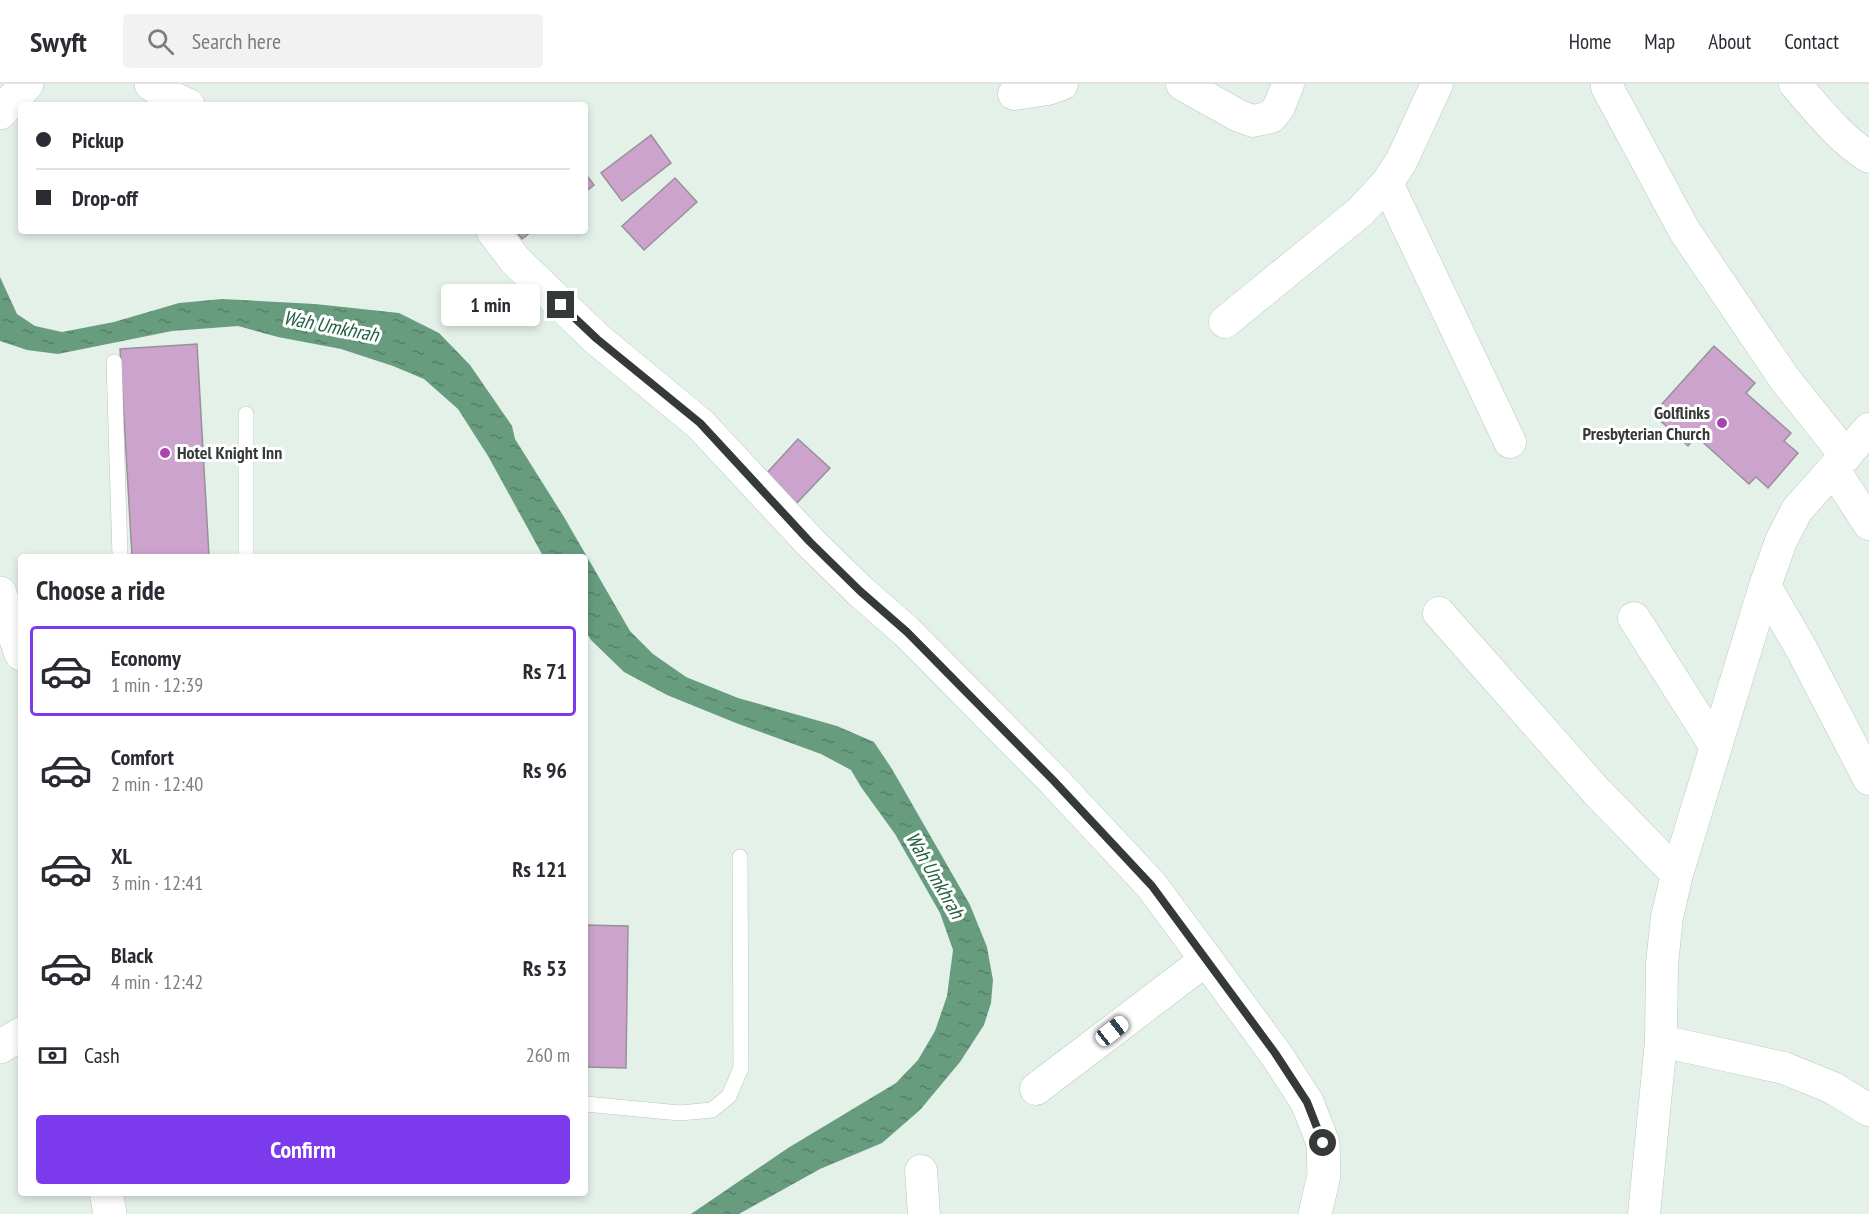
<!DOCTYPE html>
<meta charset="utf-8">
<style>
:root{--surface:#fff;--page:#f2f2f3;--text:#2b2b33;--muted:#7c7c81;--line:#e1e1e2;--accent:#7c3aed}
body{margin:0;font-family:"PT Sans Narrow",sans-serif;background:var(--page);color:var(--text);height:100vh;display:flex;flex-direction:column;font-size:22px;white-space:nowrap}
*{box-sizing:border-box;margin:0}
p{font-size:20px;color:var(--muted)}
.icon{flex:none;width:33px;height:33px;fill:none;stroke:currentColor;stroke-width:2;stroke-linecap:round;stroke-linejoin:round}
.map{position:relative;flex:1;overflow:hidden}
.sheet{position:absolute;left:18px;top:470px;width:570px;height:642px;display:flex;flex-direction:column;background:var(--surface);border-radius:6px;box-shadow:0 3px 9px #0003}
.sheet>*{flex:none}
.top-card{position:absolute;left:18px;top:18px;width:570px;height:132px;border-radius:6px;box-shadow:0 3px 9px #0003;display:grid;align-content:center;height:132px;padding:0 18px;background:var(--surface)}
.end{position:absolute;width:27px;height:27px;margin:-14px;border:8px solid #353937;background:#fff;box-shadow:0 0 0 3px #fff}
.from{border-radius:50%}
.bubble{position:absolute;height:42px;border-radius:6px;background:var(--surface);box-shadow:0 3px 9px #0003;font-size:20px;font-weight:800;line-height:42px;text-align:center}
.car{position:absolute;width:18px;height:36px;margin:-18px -9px;border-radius:8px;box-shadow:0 0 4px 2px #0007;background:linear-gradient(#fff 24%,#345 0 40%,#fff 0 76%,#345 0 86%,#fff 0)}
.top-card b{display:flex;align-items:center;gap:21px;height:57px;font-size:22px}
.top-card b+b{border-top:2px solid var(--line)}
.top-card i{width:15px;height:15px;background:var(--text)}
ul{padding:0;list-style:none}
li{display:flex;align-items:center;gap:18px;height:90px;margin:0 12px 9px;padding:0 6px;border:3px solid transparent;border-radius:6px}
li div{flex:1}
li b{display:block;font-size:22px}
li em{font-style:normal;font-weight:800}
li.current{border-color:var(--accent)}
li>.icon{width:54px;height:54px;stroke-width:1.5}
h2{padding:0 18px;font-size:27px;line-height:72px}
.pay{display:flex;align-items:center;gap:15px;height:66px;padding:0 18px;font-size:22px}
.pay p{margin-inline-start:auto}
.cta{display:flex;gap:12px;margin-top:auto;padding:12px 18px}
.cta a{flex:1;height:69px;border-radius:6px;background:var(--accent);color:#fff;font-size:24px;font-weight:800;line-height:69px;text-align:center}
header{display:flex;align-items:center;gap:36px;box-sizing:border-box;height:84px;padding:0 30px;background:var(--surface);border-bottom:2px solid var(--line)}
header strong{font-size:28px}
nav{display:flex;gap:33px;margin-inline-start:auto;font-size:21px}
.search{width:420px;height:54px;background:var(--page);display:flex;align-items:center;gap:15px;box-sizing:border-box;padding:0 21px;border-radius:6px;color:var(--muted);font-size:22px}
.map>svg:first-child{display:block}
</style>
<header>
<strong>Swyft</strong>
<div class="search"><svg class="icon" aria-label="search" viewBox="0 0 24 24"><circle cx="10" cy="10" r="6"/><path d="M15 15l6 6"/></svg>Search here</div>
<nav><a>Home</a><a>Map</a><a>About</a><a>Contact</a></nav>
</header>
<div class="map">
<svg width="1869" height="1130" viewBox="0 0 1869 1130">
<defs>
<pattern id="water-ripples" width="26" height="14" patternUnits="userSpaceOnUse" patternTransform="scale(1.5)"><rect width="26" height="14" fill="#679c7f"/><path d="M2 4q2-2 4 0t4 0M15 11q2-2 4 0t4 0" fill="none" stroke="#568069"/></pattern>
</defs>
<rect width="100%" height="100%" fill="#e4f1e9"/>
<path fill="url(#water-ripples)" d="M 0,193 L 17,230 L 35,242 L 62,248 L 114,238 L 179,219 L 222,215 L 315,220 L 399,229 L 439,249 L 470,281 L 512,342 L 515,355 L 564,433 L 630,547 L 653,570 L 686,593 L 738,614 L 837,642 L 874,658 L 892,685 L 970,821 L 987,863 L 993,896 L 991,919 L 984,941 L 960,978 L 920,1026 L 882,1059 L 820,1085 L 739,1130 L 691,1130 L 788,1064 L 896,999 L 918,976 L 935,947 L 947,912 L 953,866 L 940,829 L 895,750 L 861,703 L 851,686 L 821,670 L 736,639 L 667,611 L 624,588 L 591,556 L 585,546 L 585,472 L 543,472 L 488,372 L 458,325 L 424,295 L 393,282 L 341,265 L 278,253 L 238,242 L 172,247 L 58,270 L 27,266 L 0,257 Z"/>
<path fill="#cba3cc" stroke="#999099" stroke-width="1.5" d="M 651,51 L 671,79 L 622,117 L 601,89 Z
M 585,89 L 594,101 L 585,108 Z
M 675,94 L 697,118 L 644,166 L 622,142 Z
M 516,147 L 532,147 L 522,155 Z
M 197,260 L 209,472 L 132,472 L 120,265 Z
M 1714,262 L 1755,299 L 1746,309 L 1791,349 L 1784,357 L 1798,369 L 1768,404 L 1756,393 L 1749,400 L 1696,352 L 1688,362 L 1653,330 Z
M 798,355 L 830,384 L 796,420 L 765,391 Z
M 585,841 L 628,842 L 626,984 L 585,983 Z"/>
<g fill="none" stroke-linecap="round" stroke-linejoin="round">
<defs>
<path id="lane" d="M 114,278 L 120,472
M 246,330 L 246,472
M 585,1020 L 680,1029 L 712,1026 L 729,1012 L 741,984 L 740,773"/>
<path id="street" d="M 1182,0 L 1239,32 L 1253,37 L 1271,33 L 1279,23 L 1288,0
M 1795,0 C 1818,26 1840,55 1869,73
M 1607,3 L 1684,146 L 1784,294 L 1846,372
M 1014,10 L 1048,5 L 1062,0
M 1387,99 L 1510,358
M 1225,238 L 1360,128 L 1387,99 L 1401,78 L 1437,0
M 1834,386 L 1869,440
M 1765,502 L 1802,566 L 1869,695
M 1439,529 L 1597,708 L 1677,790
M 1634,534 L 1716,663
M 1661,957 L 1784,984 L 1833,1004 L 1869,1026
M 1036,1005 L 1207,875
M 921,1087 L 924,1130
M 1644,1130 L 1661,957 L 1662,880 L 1667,833 L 1677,790 L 1765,502 L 1781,457 L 1797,426 L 1869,345"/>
<path id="secondary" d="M 151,0 L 172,14 L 188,21
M 0,29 L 27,0
M 493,147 L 515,176 L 597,255 L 700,340 L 810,458 L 860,507 L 907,548 L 1053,696 L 1152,802 L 1275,969 L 1307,1018 L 1323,1059 L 1324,1091 L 1315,1130
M 0,963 L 21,950"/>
<path id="primary" d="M 0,509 L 21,570
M 106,1108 L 110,1130"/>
</defs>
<use href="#lane" stroke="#bbc8c0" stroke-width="16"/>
<use href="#street" stroke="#bbc8c0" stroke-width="33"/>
<use href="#secondary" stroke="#bbc8c0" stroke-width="34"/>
<use href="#primary" stroke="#bbc8c0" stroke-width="34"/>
<use href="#lane" stroke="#fff" stroke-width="15"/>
<use href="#street" stroke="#fff" stroke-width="32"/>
<use href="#secondary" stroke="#fff" stroke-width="33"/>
<use href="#primary" stroke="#fff" stroke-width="33"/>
</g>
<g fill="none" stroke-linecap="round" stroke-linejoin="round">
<path stroke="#353937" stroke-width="8" d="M 561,221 L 597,255 L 700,339 L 810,458 L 860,507 L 907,548 L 1053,696 L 1152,802 L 1275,969 L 1307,1018 L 1323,1059"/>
</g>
<g fill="#a745ac" stroke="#fff" stroke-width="2">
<circle cx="1722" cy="339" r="6"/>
<circle cx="165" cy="369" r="6"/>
</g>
<g text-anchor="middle" stroke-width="6" stroke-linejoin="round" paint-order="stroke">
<g font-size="18" font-weight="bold" fill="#353937" stroke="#fff" text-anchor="end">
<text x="1710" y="335">Golflinks<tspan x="1710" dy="21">Presbyterian Church</tspan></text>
<text x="177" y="375" text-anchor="start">Hotel Knight Inn</text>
</g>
<g font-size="20" font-style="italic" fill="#216042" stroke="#fff">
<text transform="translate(331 242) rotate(11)" y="7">Wah Umkhrah</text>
<text transform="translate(935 791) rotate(60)" y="7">Wah Umkhrah</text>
</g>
</g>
</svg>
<i class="end from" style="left:1323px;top:1059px"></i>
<i class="end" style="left:561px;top:221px"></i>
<div class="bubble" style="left:441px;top:200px;width:99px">1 min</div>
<i class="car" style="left:1112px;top:947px;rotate:52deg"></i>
<div class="top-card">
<b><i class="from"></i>Pickup</b>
<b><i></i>Drop-off</b>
</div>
<section class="sheet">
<h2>Choose a ride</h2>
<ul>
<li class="current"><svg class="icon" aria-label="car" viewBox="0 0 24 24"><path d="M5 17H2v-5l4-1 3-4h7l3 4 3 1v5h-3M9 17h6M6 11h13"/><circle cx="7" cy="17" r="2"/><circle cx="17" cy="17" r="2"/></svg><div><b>Economy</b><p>1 min · 12:39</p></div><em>Rs 71</em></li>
<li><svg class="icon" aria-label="car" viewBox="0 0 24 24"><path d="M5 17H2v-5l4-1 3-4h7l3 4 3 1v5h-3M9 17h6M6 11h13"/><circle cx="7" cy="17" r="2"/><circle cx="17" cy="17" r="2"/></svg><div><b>Comfort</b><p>2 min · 12:40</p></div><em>Rs 96</em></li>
<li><svg class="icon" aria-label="car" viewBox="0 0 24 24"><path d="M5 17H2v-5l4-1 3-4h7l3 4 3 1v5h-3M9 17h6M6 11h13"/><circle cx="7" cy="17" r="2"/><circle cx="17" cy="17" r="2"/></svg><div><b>XL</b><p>3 min · 12:41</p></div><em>Rs 121</em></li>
<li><svg class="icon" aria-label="car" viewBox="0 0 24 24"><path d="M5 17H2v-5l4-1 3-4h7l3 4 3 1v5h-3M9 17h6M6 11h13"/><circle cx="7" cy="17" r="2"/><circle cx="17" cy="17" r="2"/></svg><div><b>Black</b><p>4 min · 12:42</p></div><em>Rs 53</em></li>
</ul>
<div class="pay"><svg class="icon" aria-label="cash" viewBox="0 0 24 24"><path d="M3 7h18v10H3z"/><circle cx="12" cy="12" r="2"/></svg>Cash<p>260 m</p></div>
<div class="cta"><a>Confirm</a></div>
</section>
</div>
